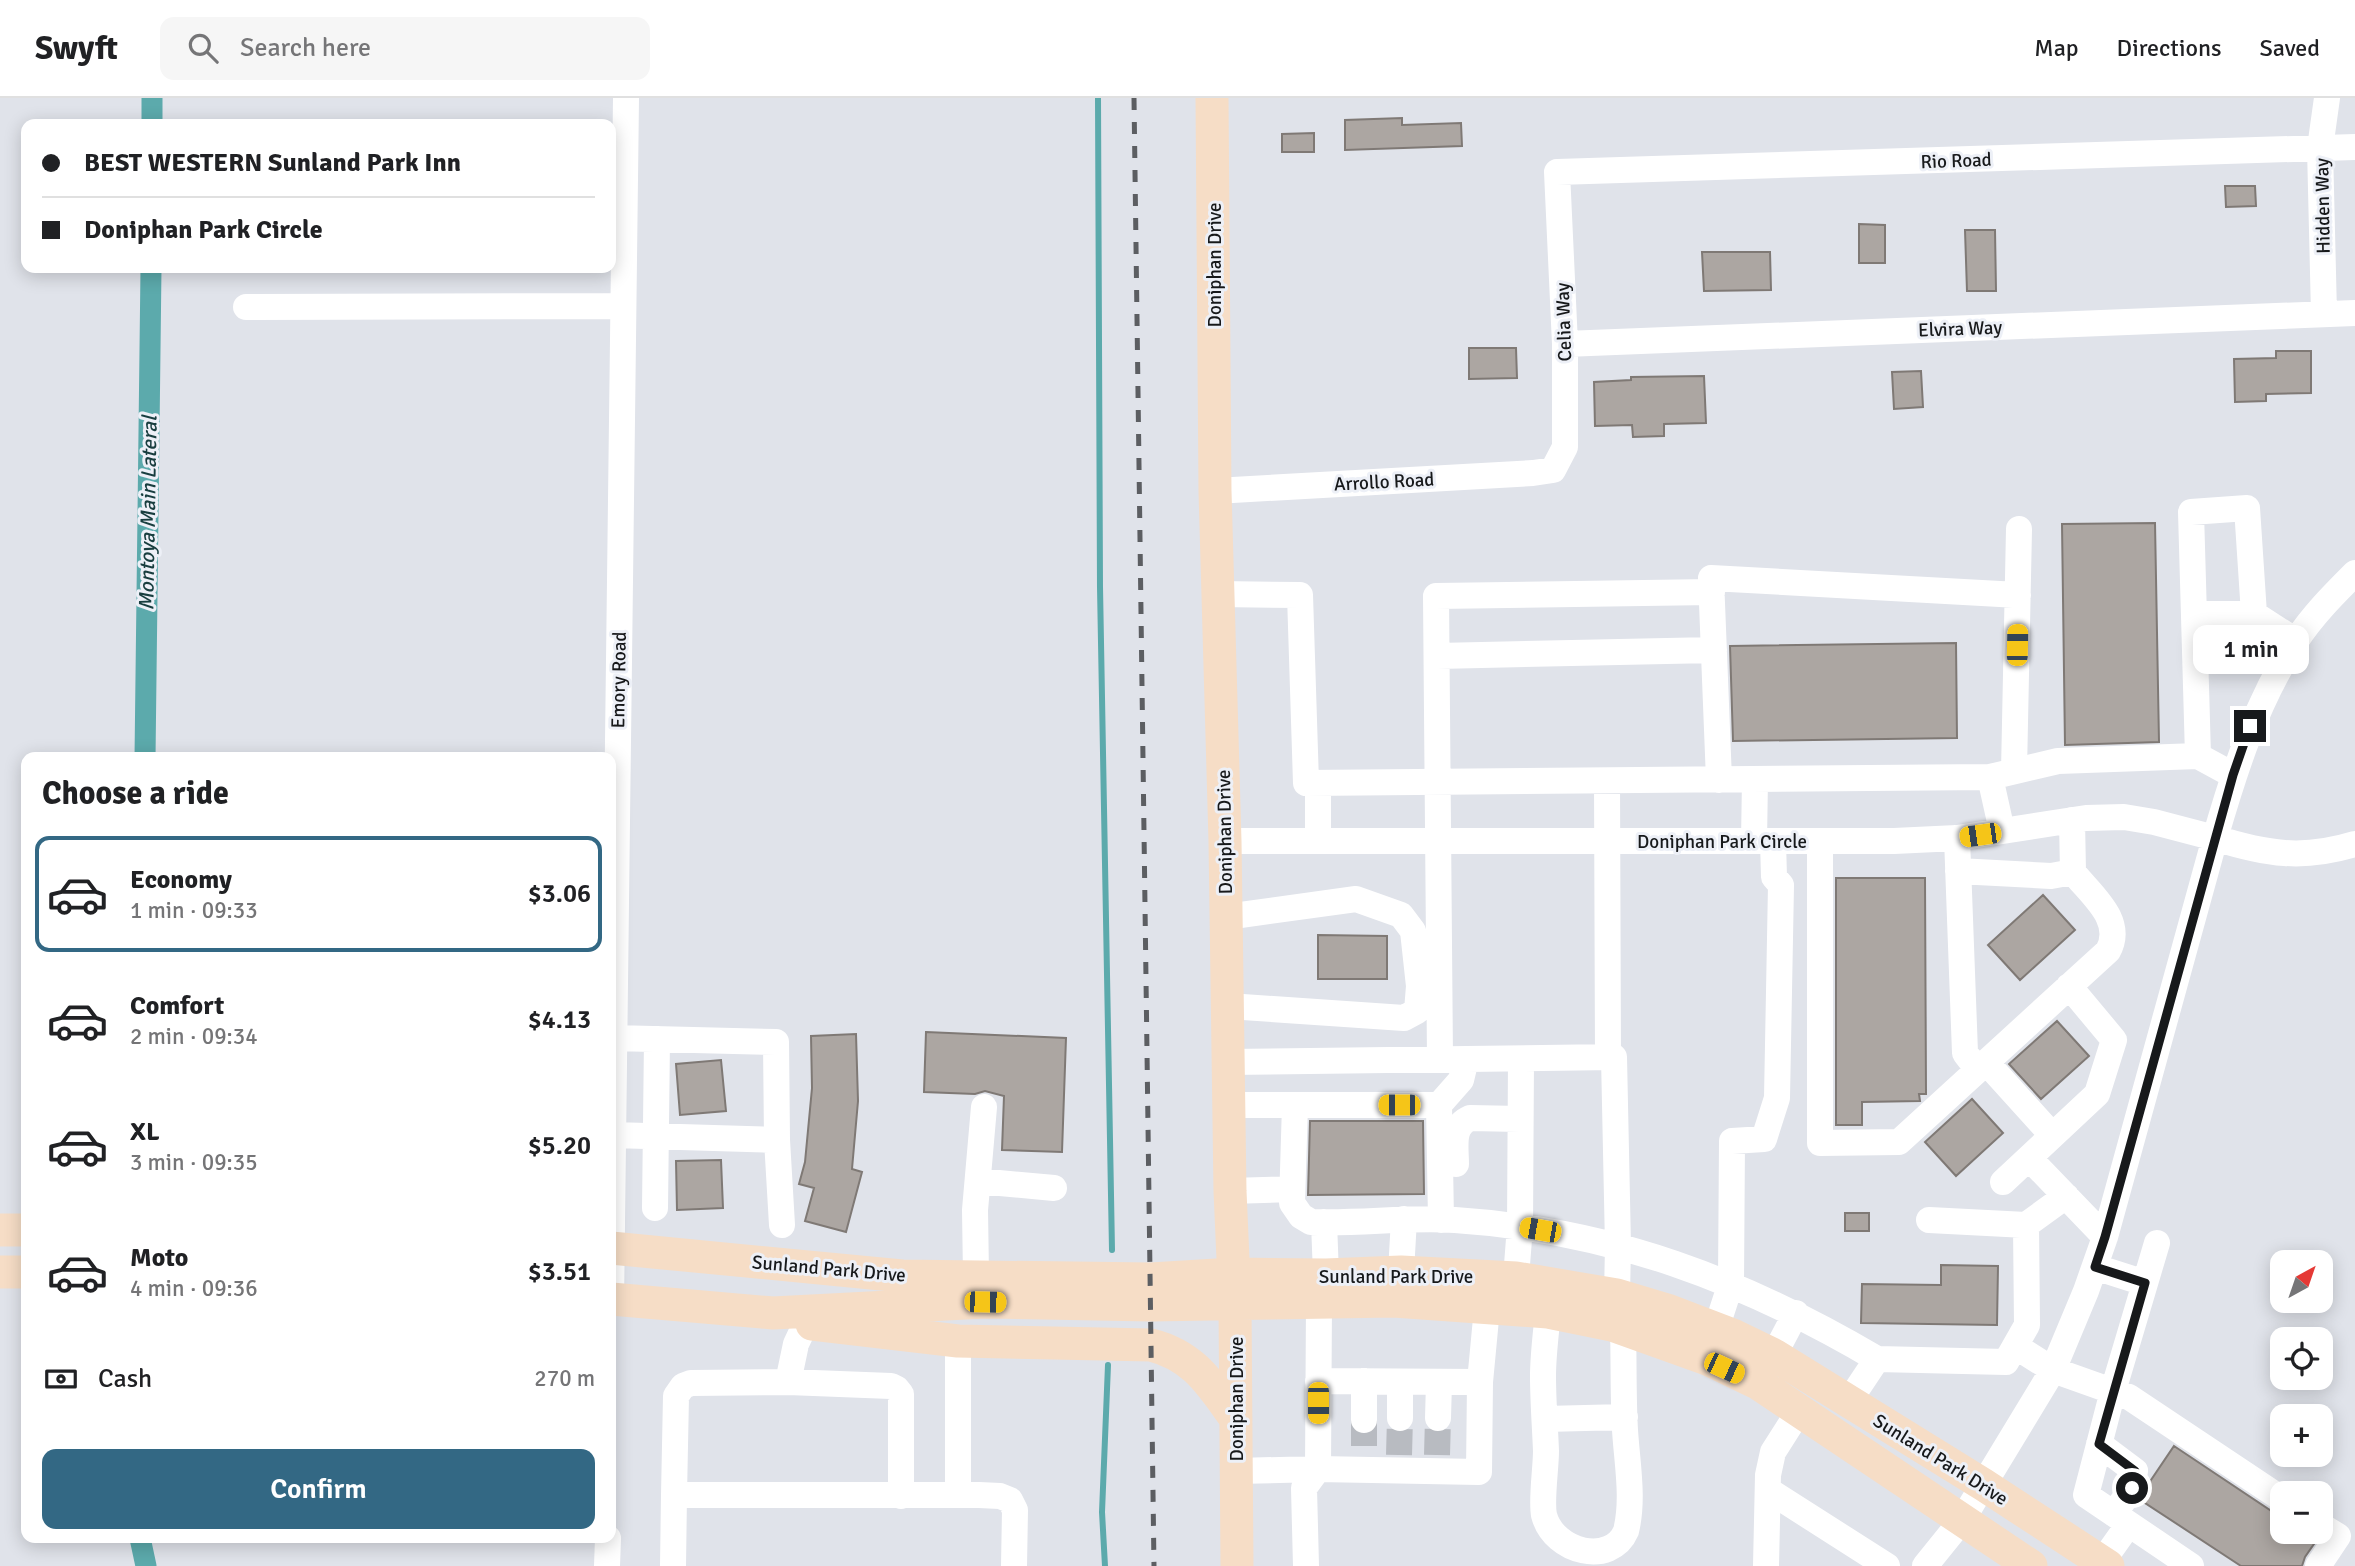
<!DOCTYPE html>
<meta charset="utf-8">
<style>
:root{--surface:#fff;--page:#f6f6f6;--text:#202124;--muted:#757577;--line:#e0e0e0;--accent:#336884}
body{margin:0;font-family:Signika,sans-serif;background:var(--page);color:var(--text);height:100vh;display:flex;flex-direction:column;font-size:26px;white-space:nowrap}
*{box-sizing:border-box;margin:0}
p{font-size:23px;color:var(--muted)}
.icon{flex:none;width:38px;height:38px;fill:none;stroke:currentColor;stroke-width:2;stroke-linecap:round;stroke-linejoin:round}
.map{position:relative;flex:1;overflow:hidden}
.side{position:absolute;left:21px;top:654px;width:595px;height:791px;display:flex;flex-direction:column;background:var(--surface);border-radius:14px;box-shadow:0 4px 18px #0003}
.side>*{flex:none}
.banner{position:absolute;left:21px;top:21px;width:595px;height:154px;border-radius:14px;box-shadow:0 4px 18px #0003;display:grid;align-content:center;height:154px;padding:0 21px;background:var(--surface)}
.needle{width:46px;rotate:40deg}
.buttons{position:absolute;left:2270px;top:1152px;display:grid;gap:14px}
.buttons a{display:grid;place-items:center;width:63px;height:63px;border-radius:14px;background:var(--surface);box-shadow:0 4px 18px #0003;font-size:35px}
.end{position:absolute;width:32px;height:32px;margin:-16px;border:9px solid #17191b;background:#fff;box-shadow:0 0 0 4px #fff}
.from{border-radius:50%}
.bubble{position:absolute;height:49px;border-radius:14px;background:var(--surface);box-shadow:0 4px 18px #0003;font-size:23px;font-weight:600;line-height:49px;text-align:center}
.car{position:absolute;width:21px;height:42px;margin:-21px -10px;border-radius:9px;box-shadow:0 0 5px 2px #0007;background:linear-gradient(#f5c518 24%,#345 0 40%,#f5c518 0 76%,#345 0 86%,#f5c518 0)}
.banner b{display:flex;align-items:center;gap:24px;height:66px;font-size:26px}
.banner b+b{border-top:2px solid var(--line)}
.banner i{width:18px;height:18px;background:var(--text)}
ul{padding:0;list-style:none}
li{display:flex;align-items:center;gap:21px;height:116px;margin:0 14px 10px;padding:0 7px;border:4px solid transparent;border-radius:14px}
li div{flex:1}
li b{display:block;font-size:26px}
li em{font-style:normal;font-weight:600}
li.current{border-color:var(--accent)}
li>.icon{width:63px;height:63px;stroke-width:1.5}
h2{padding:0 21px;font-size:32px;line-height:84px}
.pay{display:flex;align-items:center;gap:18px;height:77px;padding:0 21px;font-size:26px}
.pay p{margin-inline-start:auto}
.action{display:flex;gap:14px;margin-top:auto;padding:14px 21px}
.action a{flex:1;height:80px;border-radius:14px;background:var(--accent);color:#fff;font-size:28px;font-weight:600;line-height:80px;text-align:center}
header{display:flex;align-items:center;gap:42px;box-sizing:border-box;height:98px;padding:0 35px;background:var(--surface);border-bottom:2px solid var(--line)}
header strong{font-size:33px}
nav{display:flex;gap:38px;margin-inline-start:auto;font-size:24px}
.search{width:490px;height:63px;background:var(--page);display:flex;align-items:center;gap:18px;box-sizing:border-box;padding:0 24px;border-radius:14px;color:var(--muted);font-size:26px}
.map>svg:first-child{display:block}
</style>
<header>
<strong>Swyft</strong>
<div class="search"><svg class="icon" aria-label="search" viewBox="0 0 24 24"><circle cx="10" cy="10" r="6"/><path d="M15 15l6 6"/></svg>Search here</div>
<nav><a>Map</a><a>Directions</a><a>Saved</a></nav>
</header>
<div class="map">
<svg width="2355" height="1468" viewBox="0 0 2355 1468">
<rect width="100%" height="100%" fill="#e0e3ea"/>
<g fill="none" stroke-linecap="round" stroke-linejoin="round">
<path stroke="#5caaac" stroke-width="6" d="M 1098,0 L 1100,489 L 1112,1152
M 1105,1468 L 1102,1414 L 1108,1267"/>
<path stroke="#5caaac" stroke-width="21" d="M 152,26 L 152,0
M 145,660 L 151,170
M 140,1440 L 146,1468"/>
</g>
<path fill="#aca6a2" stroke="#7f7975" stroke-width="2" d="M 1402,20 L 1402,27 L 1461,25 L 1462,48 L 1345,52 L 1345,22 Z
M 1314,35 L 1314,54 L 1282,54 L 1282,36 Z
M 2225,88 L 2255,88 L 2256,108 L 2226,109 Z
M 1859,126 L 1885,127 L 1885,165 L 1859,165 Z
M 1965,132 L 1995,132 L 1996,193 L 1967,193 Z
M 1702,154 L 1770,154 L 1771,192 L 1704,193 Z
M 1469,250 L 1516,250 L 1517,280 L 1469,281 Z
M 2276,253 L 2311,253 L 2311,295 L 2266,296 L 2266,303 L 2235,304 L 2234,261 L 2276,260 Z
M 1921,273 L 1923,309 L 1894,311 L 1892,274 Z
M 1704,278 L 1706,325 L 1664,326 L 1664,338 L 1633,339 L 1632,327 L 1595,328 L 1594,284 L 1631,282 L 1631,279 Z
M 2155,425 L 2159,644 L 2065,647 L 2062,426 Z
M 1956,545 L 1957,640 L 1733,643 L 1730,548 Z
M 1836,780 L 1925,780 L 1926,996 L 1919,996 L 1920,1003 L 1862,1004 L 1862,1027 L 1836,1027 Z
M 2043,797 L 2075,832 L 2020,882 L 1988,847 Z
M 1318,837 L 1387,838 L 1387,881 L 1318,881 Z
M 2057,923 L 2089,958 L 2041,1001 L 2009,966 Z
M 926,934 L 1066,940 L 1062,1054 L 1002,1052 L 1004,998 L 985,993 L 975,996 L 924,994 Z
M 856,936 L 858,1003 L 852,1071 L 862,1074 L 846,1134 L 805,1123 L 814,1090 L 799,1086 L 805,1064 L 812,990 L 811,938 Z
M 721,962 L 726,1013 L 680,1017 L 676,966 Z
M 1972,1001 L 2003,1035 L 1956,1078 L 1925,1044 Z
M 1310,1023 L 1423,1023 L 1424,1096 L 1308,1097 Z
M 721,1062 L 723,1110 L 677,1112 L 676,1063 Z
M 1845,1115 L 1869,1115 L 1869,1133 L 1845,1133 Z
M 1941,1167 L 1998,1168 L 1997,1227 L 1861,1225 L 1862,1186 L 1941,1187 Z
M 2174,1348 L 2273,1414 L 2282,1417 L 2282,1433 L 2306,1433 L 2316,1443 L 2305,1459 L 2302,1468 L 2241,1468 L 2142,1403 L 2149,1385 Z"/>
<g fill="none" stroke-linecap="round" stroke-linejoin="round">
<path stroke="#b8bbc1" stroke-width="26" stroke-dasharray="26 13" stroke-linecap="butt" d="M 1364,1322 L 1364,1360
M 1399,1357 L 1400,1320
M 1437,1357 L 1438,1320"/>
<path stroke="#fff" stroke-width="26" d="M 246,209 L 623,208
M 2324,216 L 2320,50 L 2327,0
M 1565,246 L 2355,215
M 1215,393 L 1533,375 L 1553,372 L 1565,349 L 1565,246 L 1557,74 L 2355,49
M 2355,475 C 2334,496 2312,518 2296,543 C 2256,605 2235,671 2215,740 C 2266,756 2303,762 2355,746
M 1218,496 L 1300,497 L 1306,685 L 1990,679 L 2058,663 L 2198,658 L 2233,677
M 2194,516 L 2254,516 L 2296,543
M 1437,558 L 1714,552
M 2198,658 L 2191,414 L 2247,410 L 2254,516
M 2014,673 L 2019,431
M 1990,679 L 2002,733
M 1719,682 L 1711,480 L 2018,497
M 1607,683 L 1608,960
M 1957,740 L 1965,955 L 1978,972
M 1225,743 L 1894,743 L 1957,740 L 2086,720 L 2124,719 L 2154,724 L 2215,740 L 2105,1139 L 2086,1193 L 2053,1272 L 1962,1422 L 1925,1468
M 1318,743 L 1318,685
M 1754,743 L 1755,681
M 1820,743 L 1820,1045 L 1899,1044 L 2108,853 C 2125,822 2091,797 2073,774
M 1958,773 L 2051,778 L 2073,774 L 2072,722
M 1226,819 L 1356,801 L 1401,817 L 1413,833 L 1419,888 L 1417,913 L 1404,920 L 1228,908
M 613,940 L 776,944 L 777,1042
M 1440,961 L 1436,498 L 1712,494
M 1228,964 L 1614,959 L 1618,1148 L 1617,1197
M 1986,964 L 2052,1037
M 1229,1007 L 1439,1007 L 1441,1122
M 1295,1007 L 1292,1105 L 1301,1118 L 1311,1124 C 1359,1126 1407,1119 1455,1122 C 1611,1132 1743,1182 1877,1261
M 1439,1007 L 1461,982 L 1466,961
M 613,1037 L 777,1042 L 782,1127
M 2029,1060 L 2105,1139
M 1456,1066 C 1456,1049 1451,1028 1470,1020 L 1520,1021
M 978,1083 L 1054,1090
M 2003,1084 L 2097,996 L 2114,942 L 2069,888
M 1230,1093 L 1292,1091
M 655,1110 L 657,941
M 1324,1124 L 1326,1177
M 2026,1127 L 2066,1098
M 2157,1145 L 2113,1293 L 2086,1397 L 2191,1468
M 2095,1169 L 2145,1185
M 1401,1174 L 1404,1121
M 976,1177 L 975,1112 L 984,1009
M 1516,1180 L 1520,1128 L 1521,961
M 1319,1203 L 1318,1371 L 1479,1374 L 1480,1284 L 1487,1210
M 611,1206 L 626,0
M 1548,1214 C 1546,1235 1543,1257 1543,1278 C 1543,1303 1545,1328 1546,1353 C 1546,1370 1541,1402 1544,1417 C 1554,1455 1611,1468 1626,1433 C 1634,1401 1627,1365 1625,1332 C 1623,1299 1624,1265 1623,1231
M 1716,1231 L 1731,1185 L 1732,1043 L 1764,1041 L 1777,1000 L 1781,787 L 1774,779 L 1773,743
M 2015,1248 L 2053,1272 L 2129,1299 L 2282,1401
M 1774,1257 L 1796,1215
M 1318,1283 L 1480,1284
M 788,1284 L 796,1246 L 812,1212
M 1849,1303 L 1877,1261 L 2006,1264 L 2027,1227 L 2026,1127 L 1929,1122
M 1400,1320 L 1400,1284
M 1438,1320 L 1439,1284
M 1545,1321 L 1625,1319
M 1364,1322 L 1364,1283
M 2099,1346 L 2135,1373 L 2132,1390 L 2114,1416
M 1236,1373 L 1318,1371
M 1768,1392 L 1887,1468
M 674,1397 L 676,1298 L 683,1288 L 691,1285 L 788,1284 L 891,1288 L 897,1291 L 901,1296 L 901,1398
M 958,1397 L 958,1243
M 2102,1464 L 2129,1426
M 607,1468 L 608,1440
M 673,1468 L 674,1397 L 979,1397 L 1000,1398 L 1010,1402 L 1015,1412 L 1014,1468
M 1306,1468 L 1304,1390 L 1318,1371
M 1766,1468 L 1768,1377 L 1773,1354 L 1799,1313
M 2318,1468 L 2338,1438 L 2320,1427"/>
<path stroke="#f6ddc6" stroke-width="33" d="M 1212,0 L 1215,393 L 1225,743 L 1230,1093 L 1235,1207 L 1237,1468
M 0,1132 L 26,1132
M 611,1150 L 902,1178 L 1151,1181 L 1233,1176 L 1326,1177 L 1401,1174 L 1516,1180 L 1617,1197 L 1667,1212 L 1735,1238 L 1774,1257 L 1984,1387 L 2108,1468
M 0,1174 L 26,1174
M 611,1201 L 773,1215 L 985,1204 L 1151,1207 L 1394,1203 L 1548,1214 L 1612,1227 L 1707,1261 L 1759,1286 L 2031,1468
M 812,1226 L 958,1243 L 1151,1247 C 1195,1258 1211,1287 1236,1321"/>
<path stroke="#5c5e62" stroke-width="5" stroke-dasharray="12 12" stroke-linecap="butt" d="M 1134,0 L 1154,1468"/>
</g>
<g fill="none" stroke-linecap="round" stroke-linejoin="round">
<path stroke="#17191b" stroke-width="9" d="M 2132,1390 L 2135,1373 L 2099,1346 L 2145,1185 L 2095,1169 L 2105,1139 L 2233,677 L 2250,628"/>
</g>
<g text-anchor="middle" stroke-width="6" stroke-linejoin="round" paint-order="stroke">
<g font-size="19" fill="#17191b" stroke="#edf0f7">
<text transform="translate(1956 62) rotate(-2)" y="7">Rio Road</text>
<text transform="translate(2322 108) rotate(-91)" y="7">Hidden Way</text>
<text transform="translate(1214 167) rotate(-90)" y="7">Doniphan Drive</text>
<text transform="translate(1563 224) rotate(-92)" y="7">Celia Way</text>
<text transform="translate(1960 230) rotate(-2)" y="7">Elvira Way</text>
<text transform="translate(1384 383) rotate(-3)" y="7">Arrollo Road</text>
<text transform="translate(618 582) rotate(-89)" y="7">Emory Road</text>
<text transform="translate(1224 734) rotate(-91)" y="7">Doniphan Drive</text>
<text x="1722" y="750">Doniphan Park Circle</text>
<text transform="translate(829 1170) rotate(5)" y="7">Sunland Park Drive</text>
<text x="1396" y="1185">Sunland Park Drive</text>
<text transform="translate(1236 1301) rotate(-90)" y="7">Doniphan Drive</text>
<text transform="translate(1941 1361) rotate(32)" y="7">Sunland Park Drive</text>
</g>
<g font-size="21" font-style="italic" fill="#183e3f" stroke="#edf0f7">
<text transform="translate(148 415) rotate(-89)" y="7">Montoya Main Lateral</text>
</g>
</g>
</svg>
<div class="buttons">
<a><svg class="needle" viewBox="-14 -14 28 28"><path d="M0-13l5 13h-10z" fill="#e53935"/><path d="M0 13l5-13h-10z" fill="#757577"/></svg></a>
<a><svg class="icon" aria-label="locate" viewBox="0 0 24 24"><circle cx="12" cy="12" r="6"/><path d="M12 2v4M12 18v4M2 12h4M18 12h4"/></svg></a>
<a>+</a>
<a>−</a>
</div>
<i class="end from" style="left:2132px;top:1390px"></i>
<i class="end" style="left:2250px;top:628px"></i>
<div class="bubble" style="left:2193px;top:527px;width:116px">1 min</div>
<i class="car" style="left:2017px;top:547px;rotate:1deg"></i>
<i class="car" style="left:1980px;top:737px;rotate:262deg"></i>
<i class="car" style="left:1399px;top:1007px;rotate:270deg"></i>
<i class="car" style="left:1540px;top:1132px;rotate:280deg"></i>
<i class="car" style="left:985px;top:1204px;rotate:91deg"></i>
<i class="car" style="left:1724px;top:1270px;rotate:115deg"></i>
<i class="car" style="left:1318px;top:1305px;rotate:180deg"></i>
<div class="banner">
<b><i class="from"></i>BEST WESTERN Sunland Park Inn</b>
<b><i></i>Doniphan Park Circle</b>
</div>
<section class="side">
<h2>Choose a ride</h2>
<ul>
<li class="current"><svg class="icon" aria-label="car" viewBox="0 0 24 24"><path d="M5 17H2v-5l4-1 3-4h7l3 4 3 1v5h-3M9 17h6M6 11h13"/><circle cx="7" cy="17" r="2"/><circle cx="17" cy="17" r="2"/></svg><div><b>Economy</b><p>1 min · 09:33</p></div><em>$3.06</em></li>
<li><svg class="icon" aria-label="car" viewBox="0 0 24 24"><path d="M5 17H2v-5l4-1 3-4h7l3 4 3 1v5h-3M9 17h6M6 11h13"/><circle cx="7" cy="17" r="2"/><circle cx="17" cy="17" r="2"/></svg><div><b>Comfort</b><p>2 min · 09:34</p></div><em>$4.13</em></li>
<li><svg class="icon" aria-label="car" viewBox="0 0 24 24"><path d="M5 17H2v-5l4-1 3-4h7l3 4 3 1v5h-3M9 17h6M6 11h13"/><circle cx="7" cy="17" r="2"/><circle cx="17" cy="17" r="2"/></svg><div><b>XL</b><p>3 min · 09:35</p></div><em>$5.20</em></li>
<li><svg class="icon" aria-label="car" viewBox="0 0 24 24"><path d="M5 17H2v-5l4-1 3-4h7l3 4 3 1v5h-3M9 17h6M6 11h13"/><circle cx="7" cy="17" r="2"/><circle cx="17" cy="17" r="2"/></svg><div><b>Moto</b><p>4 min · 09:36</p></div><em>$3.51</em></li>
</ul>
<div class="pay"><svg class="icon" aria-label="cash" viewBox="0 0 24 24"><path d="M3 7h18v10H3z"/><circle cx="12" cy="12" r="2"/></svg>Cash<p>270 m</p></div>
<div class="action"><a>Confirm</a></div>
</section>
</div>
